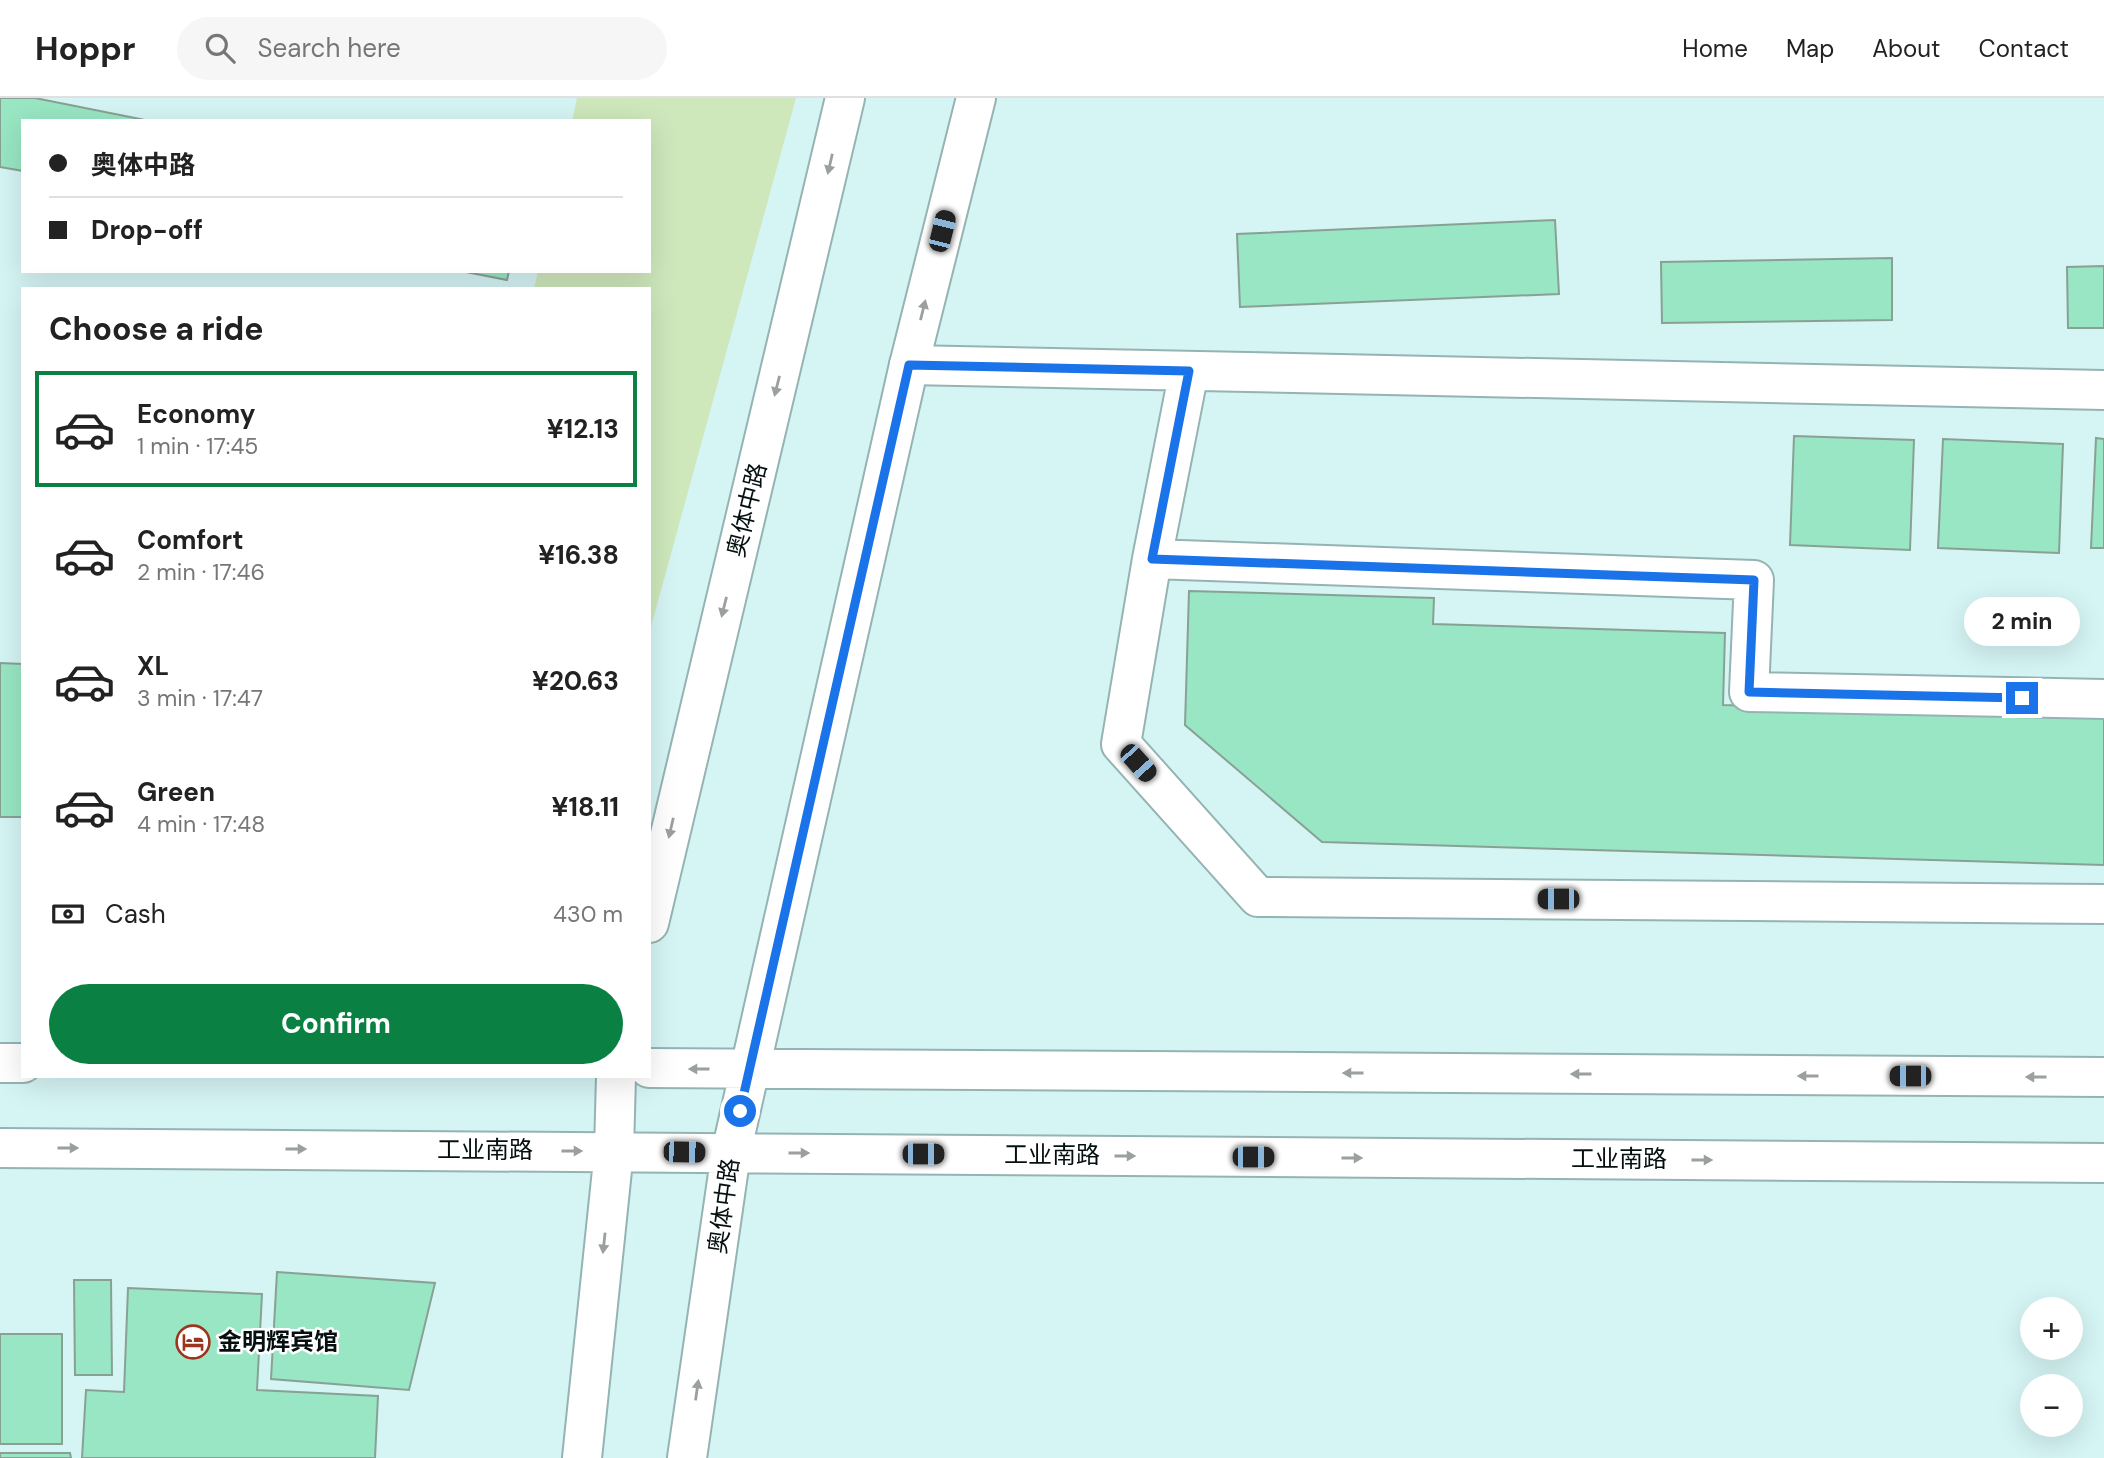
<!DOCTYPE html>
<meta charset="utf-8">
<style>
:root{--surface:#fff;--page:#f6f6f6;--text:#222;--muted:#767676;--line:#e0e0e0;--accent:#0b8043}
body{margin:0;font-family:"DM Sans","Noto Sans SC",sans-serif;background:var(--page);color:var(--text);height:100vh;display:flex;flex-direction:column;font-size:26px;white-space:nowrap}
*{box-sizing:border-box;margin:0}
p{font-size:23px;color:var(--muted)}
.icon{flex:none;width:38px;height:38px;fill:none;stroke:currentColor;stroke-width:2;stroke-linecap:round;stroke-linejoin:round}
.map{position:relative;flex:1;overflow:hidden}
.side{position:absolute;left:21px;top:189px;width:630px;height:791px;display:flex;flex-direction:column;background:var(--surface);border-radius:0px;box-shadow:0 7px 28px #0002}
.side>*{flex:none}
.banner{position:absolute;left:21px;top:21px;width:630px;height:154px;border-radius:0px;box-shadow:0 7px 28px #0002;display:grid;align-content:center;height:154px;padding:0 28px;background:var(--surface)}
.controls{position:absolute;left:2020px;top:1199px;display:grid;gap:14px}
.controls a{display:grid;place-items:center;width:63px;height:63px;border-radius:50%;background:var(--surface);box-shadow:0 7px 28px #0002;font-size:35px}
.end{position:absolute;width:32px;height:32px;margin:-16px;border:9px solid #1a73e8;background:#fff;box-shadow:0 0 0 4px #fff}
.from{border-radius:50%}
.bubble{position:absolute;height:49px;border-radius:24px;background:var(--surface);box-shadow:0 7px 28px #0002;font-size:23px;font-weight:700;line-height:49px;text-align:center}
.car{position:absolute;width:21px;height:42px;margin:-21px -10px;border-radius:9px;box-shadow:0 0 5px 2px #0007;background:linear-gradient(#222 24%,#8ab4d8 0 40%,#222 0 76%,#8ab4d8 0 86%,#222 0)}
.banner b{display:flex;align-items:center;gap:24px;height:66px;font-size:26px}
.banner b+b{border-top:2px solid var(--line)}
.banner i{width:18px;height:18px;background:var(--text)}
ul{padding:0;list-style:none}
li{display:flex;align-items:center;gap:21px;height:116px;margin:0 14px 10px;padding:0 14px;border:4px solid transparent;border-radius:0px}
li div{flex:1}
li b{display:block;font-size:26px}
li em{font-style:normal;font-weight:700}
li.active{border-color:var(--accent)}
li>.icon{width:63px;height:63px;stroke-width:1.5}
h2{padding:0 28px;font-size:32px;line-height:84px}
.pay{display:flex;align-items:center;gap:18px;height:77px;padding:0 28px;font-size:26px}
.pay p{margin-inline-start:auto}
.button{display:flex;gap:14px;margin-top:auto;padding:14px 28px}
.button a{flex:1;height:80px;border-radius:42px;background:var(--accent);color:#fff;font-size:28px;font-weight:700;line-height:80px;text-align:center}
header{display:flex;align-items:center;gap:42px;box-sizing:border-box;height:98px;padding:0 35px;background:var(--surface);border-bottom:2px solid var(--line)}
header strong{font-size:33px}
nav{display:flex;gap:38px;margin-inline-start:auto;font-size:24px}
.search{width:490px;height:63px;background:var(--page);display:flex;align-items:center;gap:18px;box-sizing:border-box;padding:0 24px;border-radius:38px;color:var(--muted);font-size:26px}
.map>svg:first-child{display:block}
</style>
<header>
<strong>Hoppr</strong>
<div class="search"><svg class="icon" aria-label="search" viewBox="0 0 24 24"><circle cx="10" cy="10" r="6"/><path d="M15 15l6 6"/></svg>Search here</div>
<nav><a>Home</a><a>Map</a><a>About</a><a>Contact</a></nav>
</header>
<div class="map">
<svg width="2104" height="1360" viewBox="0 0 2104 1360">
<rect width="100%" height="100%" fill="#d5f4f4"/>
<path fill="#cee7bb" d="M 577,0 L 796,0 L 649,536 L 649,191 L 534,191 L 538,173 L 649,173 L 649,23 L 572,23 Z"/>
<path fill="#98e6c3" stroke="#89a195" stroke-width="2" d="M 0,0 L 35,0 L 150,23 L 23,23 L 23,73 L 0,69 Z
M 1555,122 L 1559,196 L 1240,209 L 1237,136 Z
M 1892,160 L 1892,222 L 1662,225 L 1661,164 Z
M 2104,168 L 2104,230 L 2068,230 L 2067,169 Z
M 461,173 L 509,173 L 507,182 Z
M 1794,338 L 1914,342 L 1910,452 L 1790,447 Z
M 2096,340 L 2104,341 L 2104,450 L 2091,450 Z
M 1943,341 L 2063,346 L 2059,455 L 1938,450 Z
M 1189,493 L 1434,500 L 1433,526 L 1725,535 L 1723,607 L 2104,619 L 2104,767 L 1322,744 L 1185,627 Z
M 0,565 L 23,566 L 23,719 L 0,719 Z
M 277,1174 L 435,1185 L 409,1292 L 271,1281 Z
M 74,1182 L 111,1182 L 112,1277 L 75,1277 Z
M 128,1190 L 262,1196 L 257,1292 L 378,1298 L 375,1360 L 82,1360 L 86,1292 L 124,1294 Z
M 0,1236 L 62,1236 L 62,1346 L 0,1346 Z
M 0,1355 L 70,1355 L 71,1360 L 0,1360 Z"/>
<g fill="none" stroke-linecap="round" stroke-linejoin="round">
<defs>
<path id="minor" d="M 909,267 L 2104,292
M 1189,273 L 1152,461 L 1121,646 L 1258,799 L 2104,806
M 1152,461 L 1754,482 L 1749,594 L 2104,601"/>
<path id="major" d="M 649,825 L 845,0
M 0,965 L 23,965
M 649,970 L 2104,979
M 0,1050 L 2104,1065
M 582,1360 L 614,1053 L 616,978
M 687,1360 L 731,1055 L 909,267 L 976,0"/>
</defs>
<use href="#minor" stroke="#96b3b3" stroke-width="42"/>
<use href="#major" stroke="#96b3b3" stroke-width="42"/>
<use href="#minor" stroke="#fff" stroke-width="38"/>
<use href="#major" stroke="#fff" stroke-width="38"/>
</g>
<defs><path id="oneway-solid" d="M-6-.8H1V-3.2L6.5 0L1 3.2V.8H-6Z" transform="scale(1.75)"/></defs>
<g fill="#9b9f9f">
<use href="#oneway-solid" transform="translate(830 66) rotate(103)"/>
<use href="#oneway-solid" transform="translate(923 212) rotate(-76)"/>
<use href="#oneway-solid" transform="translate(777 288) rotate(104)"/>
<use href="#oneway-solid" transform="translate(724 509) rotate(104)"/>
<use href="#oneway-solid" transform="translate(671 730) rotate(103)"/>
<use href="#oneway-solid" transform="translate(699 971) rotate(-180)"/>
<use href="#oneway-solid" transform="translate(1353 975) rotate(-180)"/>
<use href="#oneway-solid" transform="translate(1581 976) rotate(-180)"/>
<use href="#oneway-solid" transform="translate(1808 978) rotate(-180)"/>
<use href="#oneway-solid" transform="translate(2036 979) rotate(-180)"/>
<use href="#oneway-solid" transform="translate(68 1050)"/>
<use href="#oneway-solid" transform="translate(296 1051)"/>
<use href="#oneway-solid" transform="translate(572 1053)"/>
<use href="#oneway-solid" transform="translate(799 1055)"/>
<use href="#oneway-solid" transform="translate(1125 1058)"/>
<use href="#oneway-solid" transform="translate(1352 1060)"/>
<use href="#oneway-solid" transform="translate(1702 1062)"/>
<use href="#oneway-solid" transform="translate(604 1145) rotate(96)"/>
<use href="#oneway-solid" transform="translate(697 1292) rotate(-82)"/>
</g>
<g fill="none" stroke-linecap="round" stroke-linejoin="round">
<path stroke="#1a73e8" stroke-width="9" d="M 740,1013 L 909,267 L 1189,273 L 1152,461 L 1754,482 L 1749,594 L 2022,600"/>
</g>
<defs>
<symbol id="hotel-ring" viewBox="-11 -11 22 22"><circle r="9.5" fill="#fff" stroke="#9d341d" stroke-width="1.5"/><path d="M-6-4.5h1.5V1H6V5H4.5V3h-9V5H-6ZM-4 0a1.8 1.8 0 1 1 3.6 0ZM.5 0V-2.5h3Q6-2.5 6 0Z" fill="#9d341d"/></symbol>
</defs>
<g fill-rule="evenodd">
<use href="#hotel-ring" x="174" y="1225" width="38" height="38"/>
</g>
<g text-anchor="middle" stroke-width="5" stroke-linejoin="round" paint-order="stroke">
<g font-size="24" fill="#050f0f" stroke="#fff">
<text transform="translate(747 412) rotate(-76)" y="8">奥体中路</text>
<text x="485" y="1060">工业南路</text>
<text x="1052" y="1065">工业南路</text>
<text x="1619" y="1069">工业南路</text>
<text transform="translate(724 1108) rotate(-82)" y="8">奥体中路</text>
</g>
<g font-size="24" font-weight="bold" fill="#050f0f" stroke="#fff" text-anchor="start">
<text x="218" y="1252">金明辉宾馆</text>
</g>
</g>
</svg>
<div class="controls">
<a>+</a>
<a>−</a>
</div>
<i class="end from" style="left:740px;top:1013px"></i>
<i class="end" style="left:2022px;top:600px"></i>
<div class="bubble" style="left:1964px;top:499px;width:116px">2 min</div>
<i class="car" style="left:942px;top:133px;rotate:14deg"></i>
<i class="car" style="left:1138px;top:665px;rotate:138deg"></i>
<i class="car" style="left:1558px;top:801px;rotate:270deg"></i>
<i class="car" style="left:1910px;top:978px;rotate:270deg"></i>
<i class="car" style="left:684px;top:1054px;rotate:91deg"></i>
<i class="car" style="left:923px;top:1056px;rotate:90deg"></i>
<i class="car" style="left:1253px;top:1059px;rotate:90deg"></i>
<div class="banner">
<b><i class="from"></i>奥体中路</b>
<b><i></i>Drop-off</b>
</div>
<section class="side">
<h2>Choose a ride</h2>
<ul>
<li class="active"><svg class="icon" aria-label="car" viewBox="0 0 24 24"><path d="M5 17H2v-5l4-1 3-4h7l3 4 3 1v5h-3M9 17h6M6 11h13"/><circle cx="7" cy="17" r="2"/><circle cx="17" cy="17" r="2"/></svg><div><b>Economy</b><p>1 min · 17:45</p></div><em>¥12.13</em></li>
<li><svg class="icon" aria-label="car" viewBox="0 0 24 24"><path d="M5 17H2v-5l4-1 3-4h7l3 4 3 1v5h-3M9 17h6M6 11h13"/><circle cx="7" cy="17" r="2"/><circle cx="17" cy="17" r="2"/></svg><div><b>Comfort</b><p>2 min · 17:46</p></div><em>¥16.38</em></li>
<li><svg class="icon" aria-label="car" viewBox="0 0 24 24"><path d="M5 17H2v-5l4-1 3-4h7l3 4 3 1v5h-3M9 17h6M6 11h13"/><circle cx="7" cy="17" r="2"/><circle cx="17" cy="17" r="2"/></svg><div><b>XL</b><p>3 min · 17:47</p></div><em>¥20.63</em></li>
<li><svg class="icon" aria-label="car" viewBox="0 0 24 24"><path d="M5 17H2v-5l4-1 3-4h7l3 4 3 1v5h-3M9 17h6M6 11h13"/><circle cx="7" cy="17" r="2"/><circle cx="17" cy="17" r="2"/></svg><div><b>Green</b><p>4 min · 17:48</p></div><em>¥18.11</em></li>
</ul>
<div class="pay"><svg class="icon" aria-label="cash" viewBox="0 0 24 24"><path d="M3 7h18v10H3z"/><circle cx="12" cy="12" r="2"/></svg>Cash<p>430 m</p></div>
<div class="button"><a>Confirm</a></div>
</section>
</div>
